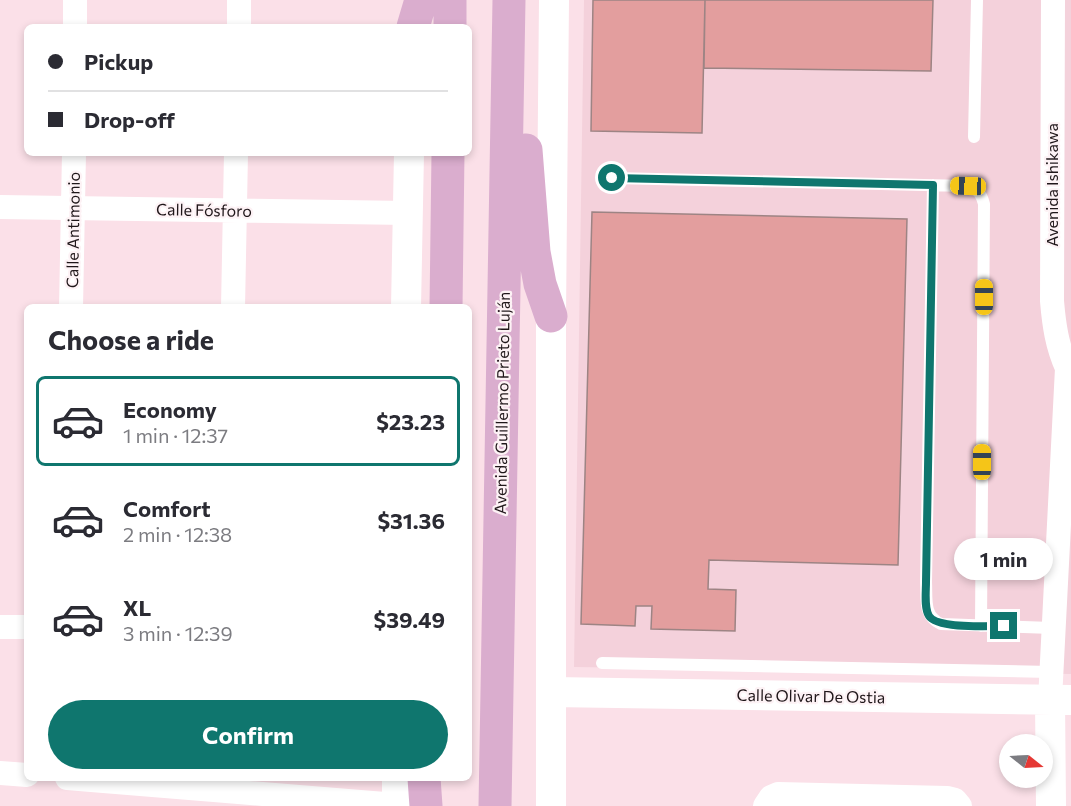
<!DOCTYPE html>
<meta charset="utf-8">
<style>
:root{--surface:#fff;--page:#f2f2f3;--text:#2b2b33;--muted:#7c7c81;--line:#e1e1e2;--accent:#0f766e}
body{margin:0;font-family:Commissioner,sans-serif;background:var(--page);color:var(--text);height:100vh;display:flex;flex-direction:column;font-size:22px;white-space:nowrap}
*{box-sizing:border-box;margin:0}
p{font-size:20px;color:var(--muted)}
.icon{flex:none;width:33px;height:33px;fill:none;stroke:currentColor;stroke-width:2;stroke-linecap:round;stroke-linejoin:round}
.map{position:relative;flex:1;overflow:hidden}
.details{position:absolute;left:24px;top:304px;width:448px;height:477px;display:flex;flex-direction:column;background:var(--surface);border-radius:9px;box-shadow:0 3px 9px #0003}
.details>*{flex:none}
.banner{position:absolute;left:24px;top:24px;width:448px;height:132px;border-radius:9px;box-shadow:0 3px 9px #0003;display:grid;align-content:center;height:132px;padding:0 24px;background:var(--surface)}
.needle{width:39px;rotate:108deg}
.controls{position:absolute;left:999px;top:734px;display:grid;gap:12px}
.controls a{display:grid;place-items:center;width:54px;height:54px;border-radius:50%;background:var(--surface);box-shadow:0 3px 9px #0003;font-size:30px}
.end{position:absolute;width:27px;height:27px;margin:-14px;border:8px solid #0f766e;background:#fff;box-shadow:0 0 0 3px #fff}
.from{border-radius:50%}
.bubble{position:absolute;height:42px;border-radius:21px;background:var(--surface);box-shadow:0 3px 9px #0003;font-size:20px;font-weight:700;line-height:42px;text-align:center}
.car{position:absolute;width:18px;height:36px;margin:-18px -9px;border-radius:8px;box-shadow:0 0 4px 2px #0007;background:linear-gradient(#f5c518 24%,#345 0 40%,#f5c518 0 76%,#345 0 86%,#f5c518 0)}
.banner b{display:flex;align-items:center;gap:21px;height:57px;font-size:22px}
.banner b+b{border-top:2px solid var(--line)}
.banner i{width:15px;height:15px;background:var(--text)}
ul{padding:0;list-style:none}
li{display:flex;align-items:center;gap:18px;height:90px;margin:0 12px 9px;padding:0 12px;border:3px solid transparent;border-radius:9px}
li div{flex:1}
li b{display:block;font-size:22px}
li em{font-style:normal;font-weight:700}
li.on{border-color:var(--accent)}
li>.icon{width:54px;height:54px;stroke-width:1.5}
h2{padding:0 24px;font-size:27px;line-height:72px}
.primary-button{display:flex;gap:12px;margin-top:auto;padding:12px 24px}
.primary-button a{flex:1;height:69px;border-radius:36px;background:var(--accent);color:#fff;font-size:24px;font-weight:700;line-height:69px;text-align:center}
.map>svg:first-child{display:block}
</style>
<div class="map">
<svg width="1071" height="806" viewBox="0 0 1071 806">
<rect width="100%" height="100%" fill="#fbe0e8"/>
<path fill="#f4d1db" d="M 584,0 L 1071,0 L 1071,674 L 574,667 Z"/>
<path fill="#e39e9e" stroke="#9d8484" stroke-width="1.5" d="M 593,0 L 705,0 L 702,133 L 591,131 Z
M 705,0 L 933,0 L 931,71 L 704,68 Z
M 592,212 L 907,219 L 898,565 L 709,560 L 708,589 L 736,590 L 735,631 L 651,629 L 652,606 L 636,606 L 635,626 L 581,624 Z"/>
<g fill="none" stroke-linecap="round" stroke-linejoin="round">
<path stroke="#fff" stroke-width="12" d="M 974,137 L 977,0
M 613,178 L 967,186 C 978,189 981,193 984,204 L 981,626
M 933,185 L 926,582 C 927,599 923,616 941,624 L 1052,628
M 602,663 L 1051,672"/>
<path stroke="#fff" stroke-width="24" d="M 1053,0 L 1052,301 C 1054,325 1057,346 1067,368 L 1071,362
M 75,27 L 75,0
M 239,27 L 239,0
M 0,207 L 408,213
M 71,308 L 74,153
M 233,308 L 236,153
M 0,627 L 27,627
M 1050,700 L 1067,368
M 0,773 L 27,775
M 67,778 L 397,805
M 765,806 L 771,797 L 778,794 L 947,798 L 955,800 L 960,806"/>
<path stroke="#fff" stroke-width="30" d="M 406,308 L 409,153
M 552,692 L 1071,700
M 1050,700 L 1051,806
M 397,806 L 397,778
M 551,806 L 551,316 L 554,0"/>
<path stroke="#daadce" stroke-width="33" d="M 413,27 L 421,0
M 450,27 L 450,0
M 526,150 L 534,252 L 540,284 L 551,316
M 446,308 L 448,153
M 424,778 L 426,806
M 495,806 L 509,0"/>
</g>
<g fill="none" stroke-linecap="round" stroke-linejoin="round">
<path stroke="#0f766e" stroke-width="8" d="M 612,178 L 933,185 L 926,582 C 926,592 924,608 929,616 C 937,629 989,626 1004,626"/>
</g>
<g text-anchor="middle" stroke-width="4.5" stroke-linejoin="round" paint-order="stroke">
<g font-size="16" fill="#1f1619" stroke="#fdf2f5">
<text transform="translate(1052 185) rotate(-90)" y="6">Avenida Ishikawa</text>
<text transform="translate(204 210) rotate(1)" y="6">Calle Fósforo</text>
<text transform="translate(73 230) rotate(-89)" y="6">Calle Antimonio</text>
<text transform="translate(502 403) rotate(-89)" y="6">Avenida Guillermo Prieto Luján</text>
<text transform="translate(811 696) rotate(1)" y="6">Calle Olivar De Ostia</text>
</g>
</g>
</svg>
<div class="controls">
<a><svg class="needle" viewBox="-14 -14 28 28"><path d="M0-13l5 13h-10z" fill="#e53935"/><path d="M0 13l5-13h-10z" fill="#7c7c81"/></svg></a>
</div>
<i class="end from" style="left:612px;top:178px"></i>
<i class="end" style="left:1004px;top:626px"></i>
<div class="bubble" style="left:954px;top:538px;width:99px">1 min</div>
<i class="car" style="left:968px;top:186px;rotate:272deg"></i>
<i class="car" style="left:984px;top:297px;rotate:0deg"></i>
<i class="car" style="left:982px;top:462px;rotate:0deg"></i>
<div class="banner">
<b><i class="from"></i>Pickup</b>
<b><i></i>Drop-off</b>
</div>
<section class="details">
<h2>Choose a ride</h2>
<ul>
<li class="on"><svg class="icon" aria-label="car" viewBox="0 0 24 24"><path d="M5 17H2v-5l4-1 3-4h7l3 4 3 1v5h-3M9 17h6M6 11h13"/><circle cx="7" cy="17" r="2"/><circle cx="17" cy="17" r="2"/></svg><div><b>Economy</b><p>1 min · 12:37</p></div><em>$23.23</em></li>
<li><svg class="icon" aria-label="car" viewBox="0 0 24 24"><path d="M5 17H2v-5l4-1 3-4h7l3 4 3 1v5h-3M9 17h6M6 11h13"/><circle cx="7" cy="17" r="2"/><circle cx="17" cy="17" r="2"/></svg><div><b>Comfort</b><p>2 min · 12:38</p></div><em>$31.36</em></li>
<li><svg class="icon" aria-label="car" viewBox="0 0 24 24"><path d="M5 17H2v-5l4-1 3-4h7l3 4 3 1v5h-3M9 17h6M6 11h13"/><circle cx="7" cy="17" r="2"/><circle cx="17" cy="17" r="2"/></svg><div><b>XL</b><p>3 min · 12:39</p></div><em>$39.49</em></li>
</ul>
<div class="primary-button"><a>Confirm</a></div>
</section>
</div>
